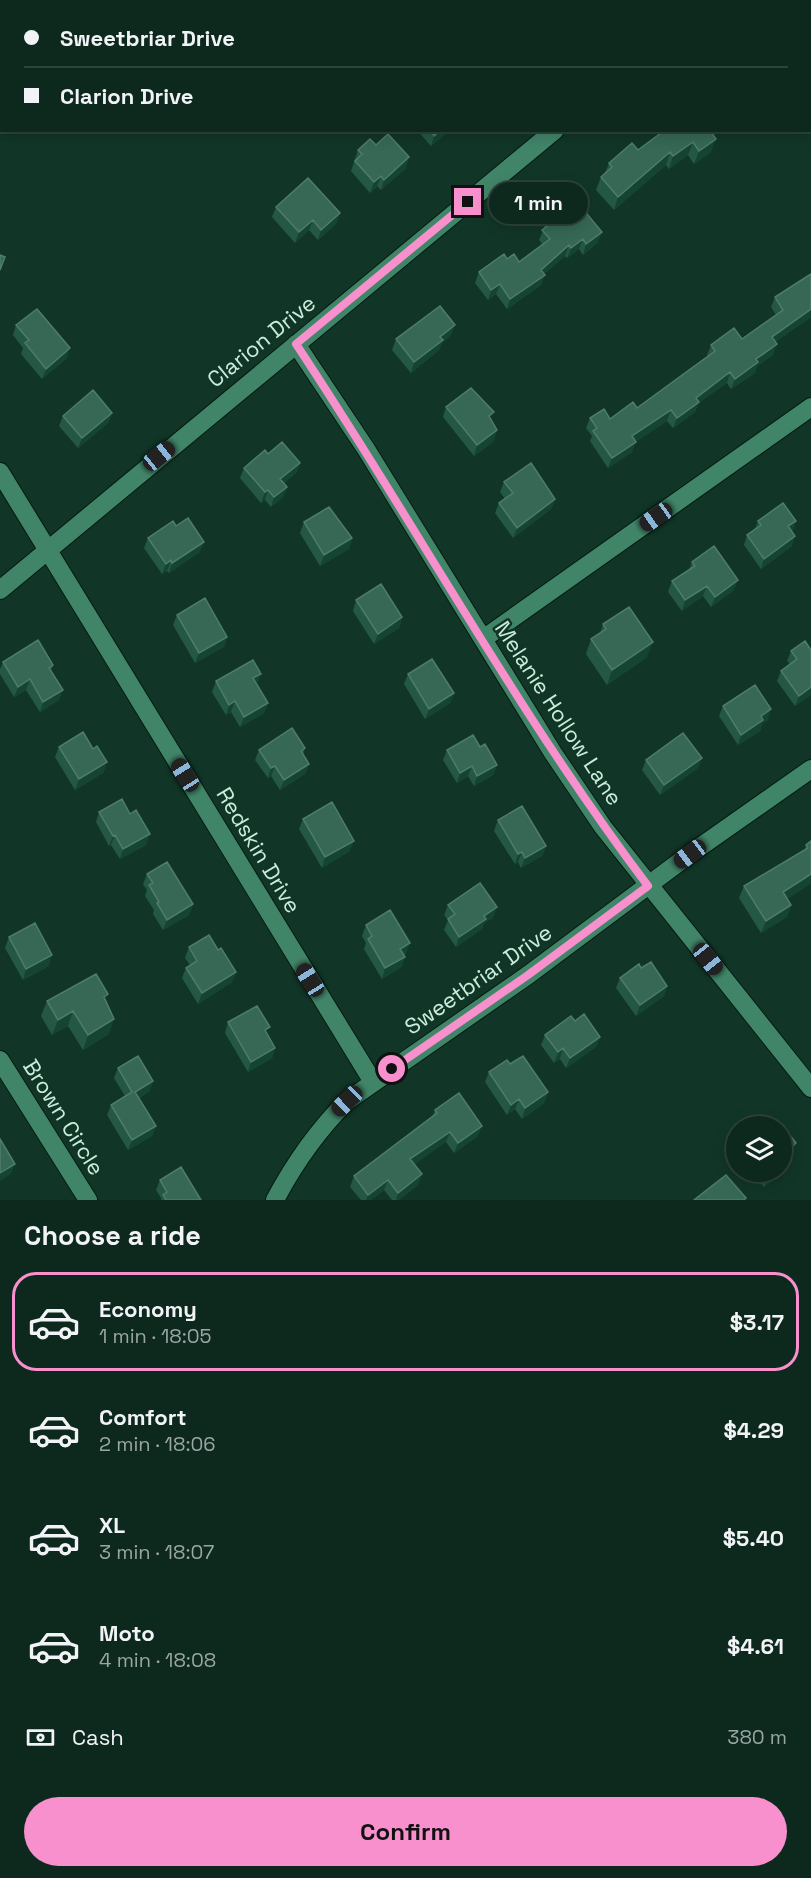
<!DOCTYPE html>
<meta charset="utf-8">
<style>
:root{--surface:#0d281d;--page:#1b342a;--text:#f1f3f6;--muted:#9aa6a4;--line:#2d443b;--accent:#f790cd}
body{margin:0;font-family:"Space Grotesk",sans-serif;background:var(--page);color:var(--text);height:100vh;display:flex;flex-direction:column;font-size:22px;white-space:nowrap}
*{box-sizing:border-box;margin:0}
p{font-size:20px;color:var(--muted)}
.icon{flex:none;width:33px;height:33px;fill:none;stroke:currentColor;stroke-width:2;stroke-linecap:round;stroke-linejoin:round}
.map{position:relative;height:1200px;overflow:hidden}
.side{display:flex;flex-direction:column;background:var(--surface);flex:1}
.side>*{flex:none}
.hud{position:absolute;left:0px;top:0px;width:812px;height:132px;box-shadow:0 3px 15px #0003,0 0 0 2px var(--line);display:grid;align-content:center;height:132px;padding:0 24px;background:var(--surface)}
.buttons{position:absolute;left:726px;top:1116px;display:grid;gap:12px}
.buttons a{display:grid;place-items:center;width:66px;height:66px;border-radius:50%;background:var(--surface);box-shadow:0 3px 15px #0003,0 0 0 2px var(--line);font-size:30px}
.end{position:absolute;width:27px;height:27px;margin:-14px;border:8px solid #f790cd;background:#111;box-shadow:0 0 0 3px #111}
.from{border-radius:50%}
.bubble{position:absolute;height:42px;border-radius:21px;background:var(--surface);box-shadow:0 3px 15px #0003,0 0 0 2px var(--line);font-size:20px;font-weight:800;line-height:42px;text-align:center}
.car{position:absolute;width:18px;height:36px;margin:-18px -9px;border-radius:8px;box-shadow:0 0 4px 2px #0007;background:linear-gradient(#222 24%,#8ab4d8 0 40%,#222 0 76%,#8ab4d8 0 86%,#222 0)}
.hud b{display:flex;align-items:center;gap:21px;height:57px;font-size:22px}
.hud b+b{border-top:2px solid var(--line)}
.hud i{width:15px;height:15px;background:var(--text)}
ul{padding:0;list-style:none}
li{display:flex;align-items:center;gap:18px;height:99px;margin:0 12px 9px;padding:0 12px;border:3px solid transparent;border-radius:24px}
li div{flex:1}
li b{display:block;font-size:22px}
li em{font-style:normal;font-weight:800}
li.active{border-color:var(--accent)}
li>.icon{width:54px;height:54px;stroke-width:1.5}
h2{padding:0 24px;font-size:27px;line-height:72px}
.pay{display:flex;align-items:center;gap:15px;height:66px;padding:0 24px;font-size:22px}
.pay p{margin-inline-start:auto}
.action{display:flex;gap:12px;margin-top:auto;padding:12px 24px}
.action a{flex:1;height:69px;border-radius:36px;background:var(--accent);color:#111;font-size:24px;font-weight:800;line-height:69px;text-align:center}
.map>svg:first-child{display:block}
</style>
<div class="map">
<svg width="811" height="1200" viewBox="0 0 811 1200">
<rect width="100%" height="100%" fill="#113627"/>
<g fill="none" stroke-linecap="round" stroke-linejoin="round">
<defs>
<path id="street" d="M 712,2 L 714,0
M 296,344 L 366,449 L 553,753 L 603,827 L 811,1088
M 0,472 L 373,1082
M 0,590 L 555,130
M 483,639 L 811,407
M 0,1060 L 88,1200
M 275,1200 C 295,1162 317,1131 347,1101 L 528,975 L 690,854 L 811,769"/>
</defs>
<use href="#street" stroke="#051b12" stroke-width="20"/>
<use href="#street" stroke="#418569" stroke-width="18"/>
</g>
<path fill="#255844" d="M 417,130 L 450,130 L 431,146 Z
M 661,130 L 710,130 L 711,152 L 694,164 L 688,155 L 669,169 L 666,165 L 614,210 L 596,190 L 601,177 L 605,173 L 609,163 L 638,150 L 661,133 Z
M 376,145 L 406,168 L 381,190 L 377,186 L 370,193 L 351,171 L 358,150 Z
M 276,207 L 340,213 L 336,224 L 318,240 L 309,230 L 295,243 L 272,217 Z
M 548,218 L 598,242 L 583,255 L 579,249 L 567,258 L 565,256 L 544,274 L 541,285 L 507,309 L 496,294 L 488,300 L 475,283 L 479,272 L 519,262 L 543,245 L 539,240 Z
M 811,274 L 811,317 L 775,342 L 773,355 L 757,366 L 755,373 L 731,389 L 727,383 L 698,403 L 695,412 L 673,428 L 667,421 L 635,442 L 632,452 L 608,468 L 590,441 L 592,436 L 586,428 L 590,418 L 610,419 L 637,408 L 708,356 L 707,355 L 711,345 L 742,339 L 776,315 L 771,307 L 775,297 Z
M 16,325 L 67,358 L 42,379 L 21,354 L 23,348 L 13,335 Z
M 451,335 L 442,343 L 439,350 L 411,373 L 392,350 L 396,339 Z
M 446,407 L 491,419 L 494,441 L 474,456 L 443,417 Z
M 112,413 L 108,423 L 78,448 L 59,426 L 63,416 Z
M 268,454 L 300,463 L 296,473 L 284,483 L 287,487 L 283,497 L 271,507 L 265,500 L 261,503 L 240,478 L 244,468 Z
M 504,482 L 555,499 L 551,509 L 513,538 L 495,513 L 499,503 L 505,499 L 500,492 Z
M 758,521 L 796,521 L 792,531 L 792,546 L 761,569 L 744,545 L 747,535 L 755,529 Z
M 304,522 L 352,538 L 349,549 L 320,566 L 300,533 Z
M 176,526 L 200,552 L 169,573 L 167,571 L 162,574 L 144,548 L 148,538 Z
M 692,562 L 734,590 L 711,607 L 703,596 L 682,611 L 668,592 L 672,581 L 689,570 Z
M 356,600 L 402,617 L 399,628 L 374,644 L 353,611 Z
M 177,615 L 227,637 L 224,647 L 195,663 L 173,625 Z
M 603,624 L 647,657 L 607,685 L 586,654 L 591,639 L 600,633 Z
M 811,650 L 811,695 L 795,706 L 777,681 L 781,671 L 790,664 L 787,661 L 791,651 Z
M 3,662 L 53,665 L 51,671 L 59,700 L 40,712 L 26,690 L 14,697 L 0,674 L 0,669 Z
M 408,674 L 454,693 L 450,703 L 425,719 L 404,684 Z
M 216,681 L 257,684 L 268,703 L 264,713 L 240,727 L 231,712 L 226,715 L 212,692 Z
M 723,706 L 768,720 L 762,723 L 760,731 L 738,745 L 719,716 Z
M 59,747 L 93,749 L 107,762 L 103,773 L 75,790 L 55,757 Z
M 480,747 L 497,765 L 493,775 L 474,786 L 468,776 L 457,783 L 443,760 L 447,750 Z
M 305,748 L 303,755 L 309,764 L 305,774 L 280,790 L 271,776 L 268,778 L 255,760 L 259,750 Z
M 702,758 L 698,768 L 660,795 L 642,770 L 646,760 Z
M 99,812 L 146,845 L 120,859 L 111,845 L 109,846 L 96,822 Z
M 303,819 L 350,851 L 322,868 L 299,829 Z
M 498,820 L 546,846 L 542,856 L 521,868 L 518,862 L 515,864 L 494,831 Z
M 811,841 L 811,883 L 787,899 L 791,905 L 787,917 L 761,933 L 739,898 L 744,886 L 804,851 L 806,845 Z
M 147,874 L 193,904 L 189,915 L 163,930 L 153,914 L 154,910 L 145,896 L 147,890 L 143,884 Z
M 448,905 L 493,918 L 484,923 L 482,929 L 456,947 L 444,930 L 448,920 L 444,915 Z
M 366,925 L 406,954 L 404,955 L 405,957 L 401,967 L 382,979 L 364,949 L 366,943 L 362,936 Z
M 9,937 L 49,966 L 23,980 L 5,948 Z
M 189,947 L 218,950 L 236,972 L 232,982 L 198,1004 L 182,978 L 186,968 L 190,965 L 185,958 Z
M 641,968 L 667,986 L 664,996 L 636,1016 L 616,988 L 620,978 Z
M 47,1001 L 106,1001 L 109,1034 L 83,1050 L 68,1026 L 52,1035 L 41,1016 Z
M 575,1021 L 600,1037 L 596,1047 L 566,1068 L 560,1059 L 554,1063 L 541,1045 L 545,1035 Z
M 228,1022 L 275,1048 L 272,1058 L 248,1072 L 225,1033 Z
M 510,1064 L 548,1092 L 544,1103 L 522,1119 L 515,1109 L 507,1115 L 485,1082 L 489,1072 Z
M 118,1068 L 150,1091 L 139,1098 L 156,1126 L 152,1136 L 128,1150 L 107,1115 L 111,1105 L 125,1096 L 114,1078 Z
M 435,1110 L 478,1136 L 454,1153 L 446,1142 L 414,1164 L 418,1185 L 399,1200 L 392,1200 L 384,1190 L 371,1200 L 361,1200 L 350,1187 L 354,1176 L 432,1117 Z
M 751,1172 L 781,1172 L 780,1173 L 764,1187 Z
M 160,1180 L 201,1200 L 161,1200 L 161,1198 L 156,1190 Z"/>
<path fill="#154432" d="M 441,130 L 450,130 L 431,146 L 434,136 Z
M 716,139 L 711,152 L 694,164 L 699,151 Z
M 693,142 L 688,155 L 669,169 L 673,156 Z
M 670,152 L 666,165 L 614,210 L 618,197 Z
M 409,157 L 406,168 L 381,190 L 384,180 Z
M 381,176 L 377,186 L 370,193 L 374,182 Z
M 340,213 L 336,224 L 318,240 L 321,230 Z
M 313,220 L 309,230 L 295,243 L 299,232 Z
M 602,232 L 598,242 L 583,255 L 586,244 Z
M 583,239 L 579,249 L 567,258 L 571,248 Z
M 569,245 L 565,256 L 537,280 L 541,270 Z
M 545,275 L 541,285 L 507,309 L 510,299 Z
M 500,284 L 496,294 L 488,300 L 491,290 Z
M 811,309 L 811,317 L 768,347 L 772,337 Z
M 455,325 L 451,335 L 442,343 L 439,350 L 411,373 L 414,362 L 440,337 Z
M 777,344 L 773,355 L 757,366 L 755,373 L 731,389 L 735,379 L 756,359 Z
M 70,348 L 67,358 L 42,379 L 46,369 Z
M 730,372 L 727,383 L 698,403 L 695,412 L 673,428 L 677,418 L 696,398 Z
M 671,410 L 667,421 L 635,442 L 632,452 L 608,468 L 612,458 L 632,436 Z
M 112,413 L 108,423 L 78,448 L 82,438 Z
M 497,430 L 494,441 L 474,456 L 477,445 Z
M 300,463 L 296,473 L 276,489 L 280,479 Z
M 287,487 L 283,497 L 271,507 L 274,497 Z
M 268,490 L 265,500 L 261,503 L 265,492 Z
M 555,499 L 551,509 L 513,538 L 517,528 Z
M 796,521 L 793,531 L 785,537 L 788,526 Z
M 795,536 L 792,546 L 761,569 L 764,559 Z
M 352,538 L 349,549 L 320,566 L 324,555 Z
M 204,542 L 200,552 L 169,573 L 172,563 Z
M 171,560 L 167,571 L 162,574 L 166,564 Z
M 738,580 L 734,590 L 711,607 L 715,597 Z
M 707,586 L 703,596 L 682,611 L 685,600 Z
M 402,617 L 399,628 L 374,644 L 378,634 Z
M 227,637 L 224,647 L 195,663 L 199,653 Z
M 653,642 L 647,657 L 607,685 L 612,670 Z
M 261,674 L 257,684 L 253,678 Z
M 30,679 L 26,690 L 14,697 L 18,687 Z
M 811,687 L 811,695 L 795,706 L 799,696 Z
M 63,690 L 59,700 L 40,712 L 43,702 Z
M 454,693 L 450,703 L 425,719 L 429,709 Z
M 235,701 L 231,712 L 226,715 L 229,705 Z
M 268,703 L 264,713 L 240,727 L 244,717 Z
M 771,709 L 768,720 L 762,723 L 760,731 L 738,745 L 741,735 L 761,716 Z
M 702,758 L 698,768 L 660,795 L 664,785 Z
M 107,762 L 103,773 L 75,790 L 79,779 Z
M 309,764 L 305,774 L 280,790 L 284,780 Z
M 497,765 L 493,775 L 474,786 L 477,776 Z
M 275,766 L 271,776 L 268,778 L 271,768 Z
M 472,766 L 468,776 L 457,783 L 460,773 Z
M 150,834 L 146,845 L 120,859 L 123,849 Z
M 115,835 L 111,845 L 109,846 L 113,836 Z
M 354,841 L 350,851 L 322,868 L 325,857 Z
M 546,846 L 542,856 L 521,868 L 525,858 Z
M 522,852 L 518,862 L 515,864 L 518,854 Z
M 811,874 L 811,883 L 779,904 L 783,892 Z
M 193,904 L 189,915 L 163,930 L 167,920 Z
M 791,905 L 787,917 L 761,933 L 766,921 Z
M 497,907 L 493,918 L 484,923 L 482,929 L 456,947 L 459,937 L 484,916 Z
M 410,943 L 406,954 L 396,960 L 400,949 Z
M 52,955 L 49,966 L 23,980 L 26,969 Z
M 405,957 L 401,967 L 382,979 L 385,968 Z
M 236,972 L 232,982 L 198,1004 L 202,993 Z
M 667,986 L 664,996 L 636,1016 L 640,1005 Z
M 73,1011 L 68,1026 L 52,1035 L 58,1020 Z
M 114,1019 L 109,1034 L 83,1050 L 88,1035 Z
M 600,1037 L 596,1047 L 566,1068 L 570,1058 Z
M 275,1048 L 272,1058 L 248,1072 L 251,1062 Z
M 563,1048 L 560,1059 L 554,1063 L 558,1052 Z
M 153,1081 L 150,1091 L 131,1102 L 135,1092 Z
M 548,1092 L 544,1103 L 522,1119 L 525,1108 Z
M 519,1099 L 515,1109 L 507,1115 L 511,1105 Z
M 156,1126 L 152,1136 L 128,1150 L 132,1140 Z
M 482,1126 L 478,1136 L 454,1153 L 458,1143 Z
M 450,1132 L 446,1142 L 407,1170 L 410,1159 Z
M 796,1143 L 792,1153 L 782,1162 L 782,1155 Z
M 15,1164 L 11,1174 L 0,1181 L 0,1173 Z
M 773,1172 L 781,1172 L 780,1173 L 764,1187 L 768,1176 Z
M 422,1174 L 418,1185 L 399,1200 L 396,1200 L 398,1193 Z
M 388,1180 L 384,1190 L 371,1200 L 366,1200 L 368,1195 Z"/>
<path fill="#366855" stroke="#4e7d6a" stroke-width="1.5" d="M 125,0 L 164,0 L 166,2 L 125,2 Z
M 326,0 L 350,0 L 350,2 L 325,2 Z
M 535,0 L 593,0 L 593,2 L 533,2 Z
M 810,14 L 811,14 L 811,58 L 810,58 Z
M 430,130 L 441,130 L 434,136 Z
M 665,130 L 710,130 L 716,139 L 699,151 L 693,142 L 673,156 L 670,152 L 618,197 L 601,177 L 612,167 L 609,163 L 632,143 L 638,150 Z
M 388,134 L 409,157 L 384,180 L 381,176 L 374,182 L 355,161 L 362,154 L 358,150 L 370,139 L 376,145 Z
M 308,178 L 340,213 L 321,230 L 313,220 L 299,232 L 276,207 Z
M 573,197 L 602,232 L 586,244 L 583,239 L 571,248 L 569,245 L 541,270 L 545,275 L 510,299 L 500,284 L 491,290 L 479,272 L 504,254 L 507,259 L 514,254 L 519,262 L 550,239 L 542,230 L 551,223 L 548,218 Z
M 0,255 L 5,257 L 0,270 Z
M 811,274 L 811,309 L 772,337 L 777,344 L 756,359 L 758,362 L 735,379 L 730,372 L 696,398 L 699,402 L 677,418 L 671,410 L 632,436 L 636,442 L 612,458 L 593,431 L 597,428 L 590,418 L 604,409 L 610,419 L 633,402 L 637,408 L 715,351 L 711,345 L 734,328 L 742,339 L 783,310 L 775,297 Z
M 440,306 L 455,325 L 440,337 L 443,340 L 414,362 L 396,339 Z
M 37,309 L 70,348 L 46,369 L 25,343 L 29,340 L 16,325 Z
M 471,388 L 494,412 L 489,416 L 497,430 L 477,445 L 446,407 Z
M 93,390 L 112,413 L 82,438 L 63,416 Z
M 282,442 L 300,463 L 280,479 L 287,487 L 274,497 L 268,490 L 265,492 L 244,468 L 265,450 L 268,454 Z
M 531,463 L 555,499 L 517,528 L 499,503 L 513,493 L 504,482 Z
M 783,503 L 796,521 L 788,526 L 795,536 L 764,559 L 747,535 L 761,525 L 758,521 Z
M 329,507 L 352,538 L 324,555 L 304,522 Z
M 188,518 L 204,542 L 172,563 L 171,560 L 166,564 L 148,538 L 173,521 L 176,526 Z
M 714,546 L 738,580 L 715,597 L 707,586 L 685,600 L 672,581 L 695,566 L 692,562 Z
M 381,584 L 402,617 L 378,634 L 356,600 Z
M 205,598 L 227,637 L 199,653 L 177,615 Z
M 629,607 L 653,642 L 612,670 L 591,639 L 606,629 L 603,624 Z
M 38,640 L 53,665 L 49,668 L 63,690 L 43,702 L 30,679 L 18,687 L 3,662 Z
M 805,641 L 811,650 L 811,687 L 799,696 L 781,671 L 797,659 L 791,651 Z
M 432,659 L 454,693 L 429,709 L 408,674 Z
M 253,660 L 261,674 L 253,678 L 268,703 L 244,717 L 235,701 L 229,705 L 216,681 Z
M 755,685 L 771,709 L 761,716 L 763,720 L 741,735 L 723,706 Z
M 292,728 L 305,748 L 301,751 L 309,764 L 284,780 L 275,766 L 271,768 L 259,750 Z
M 83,732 L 93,749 L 97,746 L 107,762 L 79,779 L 59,747 Z
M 683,733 L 702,758 L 664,785 L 646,760 Z
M 473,735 L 480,747 L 485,744 L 497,765 L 477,776 L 472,766 L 460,773 L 447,750 Z
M 122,799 L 130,814 L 136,810 L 150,834 L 123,849 L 115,835 L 113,836 L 99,812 Z
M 332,802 L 354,841 L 325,857 L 303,819 Z
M 522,806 L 546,846 L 525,858 L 522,852 L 518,854 L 498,820 Z
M 811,841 L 811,874 L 783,892 L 791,905 L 766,921 L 744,886 L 808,848 L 806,845 Z
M 167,862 L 193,904 L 167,920 L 157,903 L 159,902 L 149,885 L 153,883 L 147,874 Z
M 480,883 L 497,907 L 484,916 L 486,919 L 459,937 L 448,919 L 455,914 L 448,905 Z
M 390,910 L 410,943 L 400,949 L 405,957 L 385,968 L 368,939 L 372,936 L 366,925 Z
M 35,923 L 52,955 L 26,969 L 9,937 Z
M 209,935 L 218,950 L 221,948 L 236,972 L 202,993 L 186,968 L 197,961 L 189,947 Z
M 651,962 L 667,986 L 640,1005 L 620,978 L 639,964 L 641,968 Z
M 96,974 L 108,994 L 104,997 L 114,1019 L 88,1035 L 73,1011 L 58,1020 L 47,1001 Z
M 257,1006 L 270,1027 L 265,1030 L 275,1048 L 251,1062 L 228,1022 Z
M 584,1014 L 600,1037 L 570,1058 L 563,1048 L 558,1052 L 545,1035 L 571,1016 L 575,1021 Z
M 138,1056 L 153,1081 L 135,1092 L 156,1126 L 132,1140 L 111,1105 L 132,1092 L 118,1068 Z
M 523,1056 L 548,1092 L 525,1108 L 519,1099 L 511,1105 L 489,1072 L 507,1060 L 510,1064 Z
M 459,1093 L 482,1126 L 458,1143 L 450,1132 L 410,1159 L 422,1174 L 398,1193 L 388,1180 L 368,1195 L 354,1176 L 437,1113 L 435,1110 Z
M 779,1122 L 796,1143 L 782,1155 L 782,1126 L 774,1126 Z
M 0,1139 L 15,1164 L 0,1173 Z
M 181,1167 L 201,1200 L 166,1200 L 163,1195 L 167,1192 L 160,1180 Z
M 764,1172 L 773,1172 L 768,1176 Z
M 726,1175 L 746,1198 L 744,1200 L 694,1200 Z"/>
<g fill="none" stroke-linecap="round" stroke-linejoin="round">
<path stroke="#f790cd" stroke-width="8" d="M 392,1069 L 528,975 L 648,886 C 518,714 415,523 296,344 L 468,202"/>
</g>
<g text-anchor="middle" stroke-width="5" stroke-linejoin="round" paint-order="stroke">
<g font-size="22" fill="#cbeddc" stroke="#113627">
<text transform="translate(261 341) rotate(-39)" y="8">Clarion Drive</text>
<text transform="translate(559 713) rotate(57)" y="8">Melanie Hollow Lane</text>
<text transform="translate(259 850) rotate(59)" y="8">Redskin Drive</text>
<text transform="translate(478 979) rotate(-35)" y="8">Sweetbriar Drive</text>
<text transform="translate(64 1117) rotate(58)" y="8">Brown Circle</text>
</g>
</g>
</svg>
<div class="buttons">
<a><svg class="icon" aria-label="layers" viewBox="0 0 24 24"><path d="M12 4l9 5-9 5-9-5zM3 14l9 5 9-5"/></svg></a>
</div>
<i class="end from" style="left:392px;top:1069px"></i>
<i class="end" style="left:468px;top:202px"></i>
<div class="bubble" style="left:489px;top:182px;width:99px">1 min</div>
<i class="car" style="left:159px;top:456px;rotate:51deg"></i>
<i class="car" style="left:656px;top:517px;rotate:235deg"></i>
<i class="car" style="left:185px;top:775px;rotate:328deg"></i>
<i class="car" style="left:690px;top:854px;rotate:233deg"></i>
<i class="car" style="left:708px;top:959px;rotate:141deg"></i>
<i class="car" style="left:310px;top:980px;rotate:328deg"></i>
<i class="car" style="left:347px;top:1101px;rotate:226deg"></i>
<div class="hud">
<b><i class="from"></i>Sweetbriar Drive</b>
<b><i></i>Clarion Drive</b>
</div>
</div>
<section class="side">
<h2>Choose a ride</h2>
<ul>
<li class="active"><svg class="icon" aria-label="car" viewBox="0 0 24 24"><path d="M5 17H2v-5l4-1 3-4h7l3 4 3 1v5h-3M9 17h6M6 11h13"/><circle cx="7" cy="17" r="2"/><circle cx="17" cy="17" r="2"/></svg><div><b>Economy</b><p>1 min · 18:05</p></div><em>$3.17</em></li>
<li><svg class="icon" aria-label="car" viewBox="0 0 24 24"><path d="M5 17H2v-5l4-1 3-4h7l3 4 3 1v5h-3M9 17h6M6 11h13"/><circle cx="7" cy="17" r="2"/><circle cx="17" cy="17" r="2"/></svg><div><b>Comfort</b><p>2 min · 18:06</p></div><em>$4.29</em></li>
<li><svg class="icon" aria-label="car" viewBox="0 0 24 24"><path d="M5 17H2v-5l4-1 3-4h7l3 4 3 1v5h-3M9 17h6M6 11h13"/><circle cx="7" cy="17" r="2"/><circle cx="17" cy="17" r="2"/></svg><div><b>XL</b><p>3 min · 18:07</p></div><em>$5.40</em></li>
<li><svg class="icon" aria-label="car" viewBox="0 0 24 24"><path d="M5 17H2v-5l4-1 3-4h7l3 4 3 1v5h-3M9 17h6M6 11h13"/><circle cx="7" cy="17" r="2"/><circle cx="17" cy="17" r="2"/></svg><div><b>Moto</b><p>4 min · 18:08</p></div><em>$4.61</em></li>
</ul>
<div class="pay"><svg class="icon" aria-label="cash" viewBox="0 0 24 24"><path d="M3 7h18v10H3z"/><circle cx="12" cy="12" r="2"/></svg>Cash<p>380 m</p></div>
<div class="action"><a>Confirm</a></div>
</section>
